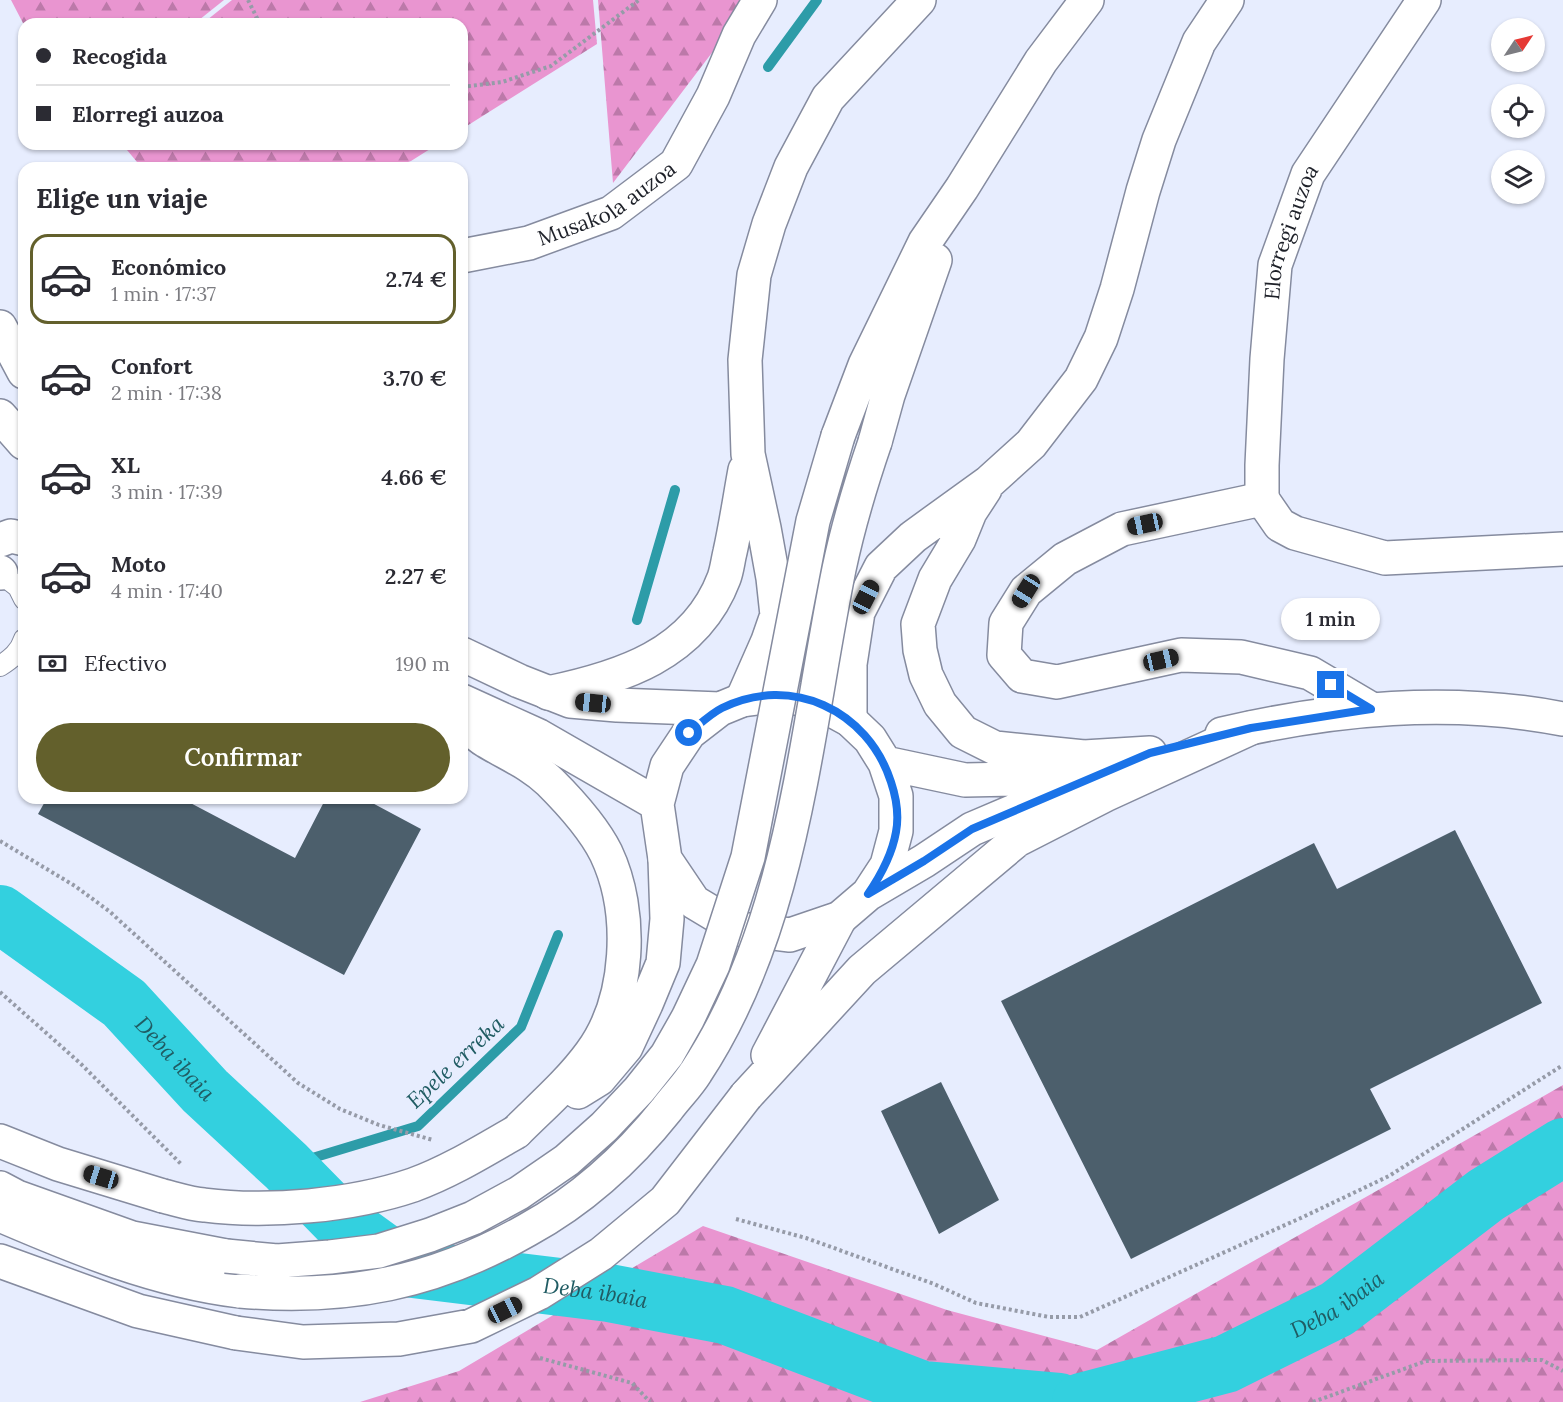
<!DOCTYPE html>
<html lang="es">
<meta charset="utf-8">
<style>
:root{--surface:#fff;--page:#f2f2f3;--text:#2b2b33;--muted:#7c7c81;--line:#e1e1e2;--accent:#63602c}
body{margin:0;font-family:Lora,serif;background:var(--page);color:var(--text);height:100vh;display:flex;flex-direction:column;font-size:22px;white-space:nowrap}
*{box-sizing:border-box;margin:0}
p{font-size:20px;color:var(--muted)}
.icon{flex:none;width:33px;height:33px;fill:none;stroke:currentColor;stroke-width:2;stroke-linecap:round;stroke-linejoin:round}
.map{position:relative;flex:1;overflow:hidden}
.drawer{position:absolute;left:18px;top:162px;width:450px;height:642px;display:flex;flex-direction:column;background:var(--surface);border-radius:18px;box-shadow:0 2px 4px #0004}
.drawer>*{flex:none}
.top-card{position:absolute;left:18px;top:18px;width:450px;height:132px;border-radius:18px;box-shadow:0 2px 4px #0004;display:grid;align-content:center;height:132px;padding:0 18px;background:var(--surface)}
.needle{width:39px;rotate:55deg}
.tools{position:absolute;left:1491px;top:18px;display:grid;gap:12px}
.tools a{display:grid;place-items:center;width:54px;height:54px;border-radius:50%;background:var(--surface);box-shadow:0 2px 4px #0004;font-size:30px}
.end{position:absolute;width:27px;height:27px;margin:-14px;border:8px solid #1a73e8;background:#fff;box-shadow:0 0 0 3px #fff}
.from{border-radius:50%}
.bubble{position:absolute;height:42px;border-radius:21px;background:var(--surface);box-shadow:0 2px 4px #0004;font-size:20px;font-weight:600;line-height:42px;text-align:center}
.car{position:absolute;width:18px;height:36px;margin:-18px -9px;border-radius:8px;box-shadow:0 0 4px 2px #0007;background:linear-gradient(#222 24%,#8ab4d8 0 40%,#222 0 76%,#8ab4d8 0 86%,#222 0)}
.top-card b{display:flex;align-items:center;gap:21px;height:57px;font-size:22px}
.top-card b+b{border-top:2px solid var(--line)}
.top-card i{width:15px;height:15px;background:var(--text)}
ul{padding:0;list-style:none}
li{display:flex;align-items:center;gap:18px;height:90px;margin:0 12px 9px;padding:0 6px;border:3px solid transparent;border-radius:18px}
li div{flex:1}
li b{display:block;font-size:22px}
li em{font-style:normal;font-weight:600}
li.active{border-color:var(--accent)}
li>.icon{width:54px;height:54px;stroke-width:1.5}
h2{padding:0 18px;font-size:27px;line-height:72px}
.pay{display:flex;align-items:center;gap:15px;height:66px;padding:0 18px;font-size:22px}
.pay p{margin-inline-start:auto}
.primary-button{display:flex;gap:12px;margin-top:auto;padding:12px 18px}
.primary-button a{flex:1;height:69px;border-radius:36px;background:var(--accent);color:#fff;font-size:24px;font-weight:600;line-height:69px;text-align:center}
.map>svg:first-child{display:block}
</style>
<div class="map">
<svg width="1563" height="1402" viewBox="0 0 1563 1402">
<defs>
<pattern id="forest-firs" width="22" height="20" patternUnits="userSpaceOnUse" patternTransform="scale(1.5)"><rect width="22" height="20" fill="#e995d0"/><path d="M5 1l3.5 6h-7zM16 11l3.5 6h-7z" fill="#bc79a9"/></pattern>
</defs>
<rect width="100%" height="100%" fill="#e7edfe"/>
<path fill="url(#forest-firs)" d="M 11,0 L 224,0 L 194,24 L 24,25 Z
M 232,0 L 593,0 L 597,44 L 462,129 L 462,24 L 202,24 Z
M 598,0 L 752,0 L 613,183 Z
M 122,144 L 438,144 L 411,161 L 391,168 L 142,168 Z
M 1563,1085 L 1563,1402 L 360,1402 L 459,1371 L 703,1226 L 947,1310 L 1097,1350 Z"/>
<g fill="none" stroke-linecap="round" stroke-linejoin="round">
<path stroke="#2d9ca8" stroke-width="10" d="M 768,67 L 817,0
M 637,620 L 675,490
M 286,1166 L 418,1126 L 521,1027 L 558,935"/>
<g stroke="#33d0df" stroke-width="58">
<path id="s1" d="M 0,914 L 124,1003 L 205,1091 L 286,1166 L 340,1221 L 405,1268 L 609,1293 L 725,1315 L 923,1390 L 1059,1402"/>
<path id="s2" d="M 1081,1402 L 1226,1364 L 1337,1309 L 1486,1195 L 1563,1147"/>
</g>
</g>
<path fill="#4c5f6c" d="M 47,798 L 181,798 L 295,858 L 326,798 L 363,798 L 421,829 L 344,975 L 38,814 Z
M 1455,830 L 1542,1003 L 1370,1089 L 1391,1129 L 1131,1259 L 1001,1001 L 1314,843 L 1337,889 Z
M 941,1082 L 999,1200 L 939,1234 L 881,1111 Z"/>
<g fill="none" stroke-linecap="round" stroke-linejoin="round">
<defs>
<path id="lane" d="M 0,573 L 18,587 L 24,599
M 0,666 C 11,659 20,652 24,639"/>
<g id="street">
<path id="s3" d="M 462,256 L 529,243 L 611,213 L 676,164 L 713,96 L 739,35 L 760,0"/>
<path id="s4" d="M 1262,499 L 1262,465 L 1267,359 L 1275,265 L 1308,174 L 1424,0"/>
<path d="M 1371,709 L 1310,673 L 1241,657 L 1181,655 L 1057,682 L 1022,676 L 1004,655 L 1006,623 L 1026,591 L 1065,559 L 1122,529 L 1262,499 L 1280,525 L 1295,533 L 1385,558 L 1563,549"/>
</g>
<path id="primary" d="M 0,327 L 24,372
M 0,416 L 24,443
M 0,540 L 11,536 L 24,539
M 0,572 L 1,573
M 462,654 L 519,681 L 570,701 L 617,705 L 720,709
M 462,701 L 539,736 L 657,804
M 1222,734 C 1335,708 1449,697 1563,719
M 885,763 L 965,780 L 1014,779 L 1090,765
M 868,894 L 887,865 L 896,831 L 896,796 L 885,763 L 870,739 L 850,720 L 817,702 L 780,695 L 742,700 L 720,709 L 689,733 L 667,766 L 657,804 L 665,859 L 694,902 L 739,929 L 790,935 L 840,918 L 868,894 L 924,861 L 972,829 L 1148,754"/>
<path id="highway" d="M 838,436 L 865,365 L 925,242 L 962,188 L 1041,61 L 1087,0
M 875,442 L 888,395 L 935,260
M 985,489 L 970,512 L 959,539 L 935,579 L 918,624 L 920,650 L 926,675 L 940,704 L 963,732 L 995,748 L 1084,757 L 1150,753
M 548,693 C 620,678 695,655 724,578 C 727,570 728,560 730,552 C 736,525 740,497 745,470
M 742,700 L 768,641 L 777,615 L 773,578 L 764,528 L 748,454 L 745,360 L 754,275 L 769,224 L 791,167 L 828,98 L 919,0
M 462,720 C 469,727 477,736 486,741 C 509,755 530,763 550,782 C 571,803 593,827 606,853 C 634,912 630,1000 591,1053 C 570,1082 541,1107 516,1132
M 850,720 L 850,664 L 858,612 L 881,567 L 913,537 L 989,482 L 1031,444 L 1081,379 L 1101,338 L 1117,289 L 1143,191 L 1159,140 L 1199,42 L 1227,0
M 768,1055 L 840,918
M 578,1092 L 599,1079 L 626,1047 L 646,1004 L 663,963 L 667,919 L 665,859
M 746,1096 L 862,970 L 1017,840 L 1105,795 L 1251,728
M 0,1141 L 58,1164 L 163,1196
M 0,1188 L 17,1197 L 132,1238 L 226,1256
M 0,1215 C 77,1248 156,1281 240,1291
M 0,1261 L 138,1311 L 236,1333"/>
</defs>
<use href="#lane" stroke="#858b9f" stroke-width="22"/>
<use href="#street" stroke="#858b9f" stroke-width="36"/>
<use href="#primary" stroke="#858b9f" stroke-width="36"/>
<use href="#highway" stroke="#858b9f" stroke-width="36"/>
<path stroke="#969ba8" stroke-width="4" stroke-dasharray="3 3" stroke-linecap="butt" d="M 248,0 L 260,24
M 462,87 L 502,82 L 551,66 L 639,0
M 0,841 L 75,886 L 109,911 L 298,1083 L 340,1109 L 379,1125 L 433,1140
M 0,992 L 80,1063 L 181,1164
M 736,1219 L 806,1238 L 934,1284 L 976,1303 L 1049,1317 L 1080,1317 L 1303,1217 L 1389,1176 L 1563,1065
M 540,1358 L 632,1383 L 650,1402
M 1313,1402 L 1426,1361 L 1542,1360 L 1563,1371"/>
<use href="#lane" stroke="#fff" stroke-width="20"/>
<use href="#street" stroke="#fff" stroke-width="33"/>
<use href="#primary" stroke="#fff" stroke-width="33"/>
<use href="#highway" stroke="#fff" stroke-width="33"/>
<defs>
<path id="highway-bridge" d="M 163,1196 C 176,1199 190,1204 204,1205 C 268,1213 351,1206 413,1185 C 449,1172 483,1151 516,1132
M 226,1256 L 277,1261 L 330,1257 L 379,1251 L 430,1235 L 473,1218 L 519,1193 L 567,1160 L 604,1127 L 639,1090 L 667,1055 L 688,1018 L 713,965 L 748,857 L 813,521 L 838,436
M 240,1291 C 347,1300 434,1283 527,1230 C 582,1200 628,1158 667,1109 C 676,1097 688,1085 696,1072 C 793,925 805,736 839,569 C 848,526 861,483 875,442
M 236,1333 L 303,1342 L 399,1339 L 471,1326 L 539,1293 L 601,1254 L 665,1201 L 746,1096"/>
</defs>
<use href="#highway-bridge" stroke="#858b9f" stroke-width="36" stroke-linecap="butt"/>
<use href="#highway-bridge" stroke="#fff" stroke-width="33"/>
</g>
<g fill="none" stroke-linecap="round" stroke-linejoin="round">
<path stroke="#1a73e8" stroke-width="8" d="M 689,733 C 699,725 710,714 722,708 C 791,674 868,710 891,782 C 896,797 899,816 896,832 C 892,855 881,875 868,894 L 924,861 L 972,829 L 1150,753 L 1251,728 L 1371,709 L 1331,685"/>
</g>
<g text-anchor="middle" stroke-width="6" stroke-linejoin="round" paint-order="stroke">
<g font-size="21" fill="#1e2129" stroke="#e7edfe">
<text dy="7" stroke="none"><textPath href="#s3" startOffset="156">Musakola auzoa</textPath></text>
<text dy="7" stroke="none"><textPath href="#s4" startOffset="270">Elorregi auzoa</textPath></text>
</g>
<g font-size="22" font-style="italic" fill="#205c63" stroke="#e7edfe">
<text dy="8" stroke="none"><textPath href="#s1" startOffset="228">Deba ibaia</textPath></text>
<text transform="translate(455 1062) rotate(-43)" y="8">Epele erreka</text>
<text dy="8" stroke="none"><textPath href="#s1" startOffset="732">Deba ibaia</textPath></text>
<text dy="8" stroke="none"><textPath href="#s2" startOffset="276">Deba ibaia</textPath></text>
</g>
</g>
</svg>
<div class="tools">
<a><svg class="needle" viewBox="-14 -14 28 28"><path d="M0-13l5 13h-10z" fill="#e53935"/><path d="M0 13l5-13h-10z" fill="#7c7c81"/></svg></a>
<a><svg class="icon" aria-label="locate" viewBox="0 0 24 24"><circle cx="12" cy="12" r="6"/><path d="M12 2v4M12 18v4M2 12h4M18 12h4"/></svg></a>
<a><svg class="icon" aria-label="layers" viewBox="0 0 24 24"><path d="M12 4l9 5-9 5-9-5zM3 14l9 5 9-5"/></svg></a>
</div>
<i class="end from" style="left:689px;top:733px"></i>
<i class="end" style="left:1331px;top:685px"></i>
<div class="bubble" style="left:1281px;top:598px;width:99px">1 min</div>
<i class="car" style="left:1145px;top:524px;rotate:258deg"></i>
<i class="car" style="left:1026px;top:591px;rotate:212deg"></i>
<i class="car" style="left:866px;top:597px;rotate:27deg"></i>
<i class="car" style="left:1161px;top:660px;rotate:77deg"></i>
<i class="car" style="left:593px;top:703px;rotate:276deg"></i>
<i class="car" style="left:101px;top:1177px;rotate:287deg"></i>
<i class="car" style="left:505px;top:1310px;rotate:64deg"></i>
<div class="top-card">
<b><i class="from"></i>Recogida</b>
<b><i></i>Elorregi auzoa</b>
</div>
<section class="drawer">
<h2>Elige un viaje</h2>
<ul>
<li class="active"><svg class="icon" aria-label="car" viewBox="0 0 24 24"><path d="M5 17H2v-5l4-1 3-4h7l3 4 3 1v5h-3M9 17h6M6 11h13"/><circle cx="7" cy="17" r="2"/><circle cx="17" cy="17" r="2"/></svg><div><b>Económico</b><p>1 min · 17:37</p></div><em>2.74 €</em></li>
<li><svg class="icon" aria-label="car" viewBox="0 0 24 24"><path d="M5 17H2v-5l4-1 3-4h7l3 4 3 1v5h-3M9 17h6M6 11h13"/><circle cx="7" cy="17" r="2"/><circle cx="17" cy="17" r="2"/></svg><div><b>Confort</b><p>2 min · 17:38</p></div><em>3.70 €</em></li>
<li><svg class="icon" aria-label="car" viewBox="0 0 24 24"><path d="M5 17H2v-5l4-1 3-4h7l3 4 3 1v5h-3M9 17h6M6 11h13"/><circle cx="7" cy="17" r="2"/><circle cx="17" cy="17" r="2"/></svg><div><b>XL</b><p>3 min · 17:39</p></div><em>4.66 €</em></li>
<li><svg class="icon" aria-label="car" viewBox="0 0 24 24"><path d="M5 17H2v-5l4-1 3-4h7l3 4 3 1v5h-3M9 17h6M6 11h13"/><circle cx="7" cy="17" r="2"/><circle cx="17" cy="17" r="2"/></svg><div><b>Moto</b><p>4 min · 17:40</p></div><em>2.27 €</em></li>
</ul>
<div class="pay"><svg class="icon" aria-label="cash" viewBox="0 0 24 24"><path d="M3 7h18v10H3z"/><circle cx="12" cy="12" r="2"/></svg>Efectivo<p>190 m</p></div>
<div class="primary-button"><a>Confirmar</a></div>
</section>
</div>
